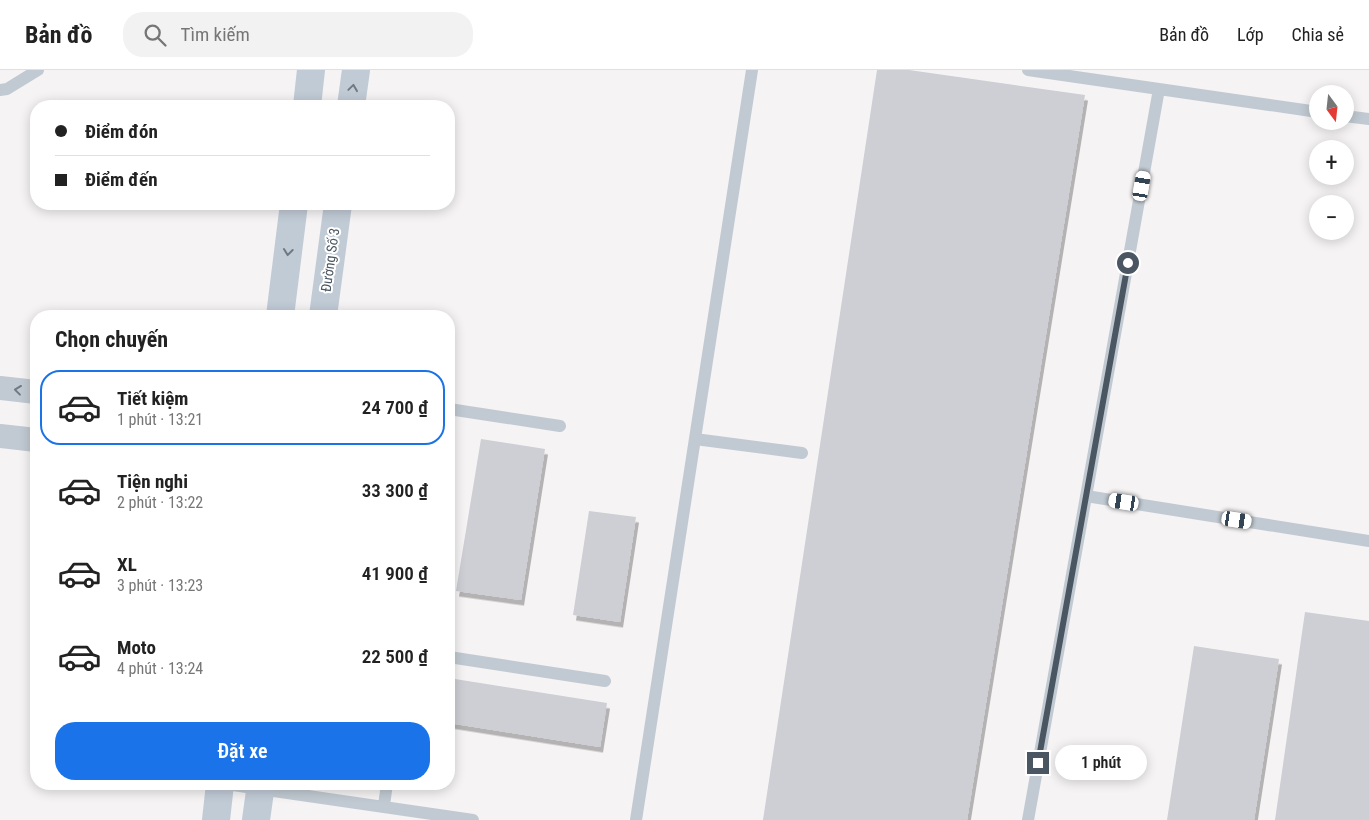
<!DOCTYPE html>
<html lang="vi">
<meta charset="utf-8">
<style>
:root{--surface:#fff;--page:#f2f2f2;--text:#222;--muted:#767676;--line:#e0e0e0;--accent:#1a73e8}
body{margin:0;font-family:"Roboto Condensed",sans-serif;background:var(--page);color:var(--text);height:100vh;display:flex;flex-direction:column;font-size:19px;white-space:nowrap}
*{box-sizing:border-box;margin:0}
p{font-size:16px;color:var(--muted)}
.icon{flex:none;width:28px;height:28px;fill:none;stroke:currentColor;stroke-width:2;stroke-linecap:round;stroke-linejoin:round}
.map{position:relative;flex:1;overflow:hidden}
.drawer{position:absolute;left:30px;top:240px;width:425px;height:480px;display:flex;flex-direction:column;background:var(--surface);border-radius:20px;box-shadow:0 2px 12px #0003}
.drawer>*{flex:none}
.hud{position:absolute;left:30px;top:30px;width:425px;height:110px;border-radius:20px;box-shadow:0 2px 12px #0003;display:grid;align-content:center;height:110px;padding:0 25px;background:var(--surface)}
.needle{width:32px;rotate:165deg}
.fabs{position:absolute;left:1309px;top:15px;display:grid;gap:10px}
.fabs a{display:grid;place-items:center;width:45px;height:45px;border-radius:50%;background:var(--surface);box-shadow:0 2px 12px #0003;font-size:25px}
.end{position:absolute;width:22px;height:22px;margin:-11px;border:6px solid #4a5661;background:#fff;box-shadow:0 0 0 2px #fff}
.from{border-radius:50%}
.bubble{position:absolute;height:35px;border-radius:18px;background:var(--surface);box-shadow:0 2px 12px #0003;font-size:16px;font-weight:600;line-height:35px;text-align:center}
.car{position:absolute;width:15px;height:30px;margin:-15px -8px;border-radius:6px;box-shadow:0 0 4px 1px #0007;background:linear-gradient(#fff 24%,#345 0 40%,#fff 0 76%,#345 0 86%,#fff 0)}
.hud b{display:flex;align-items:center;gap:18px;height:48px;font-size:19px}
.hud b+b{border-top:1px solid var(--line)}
.hud i{width:12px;height:12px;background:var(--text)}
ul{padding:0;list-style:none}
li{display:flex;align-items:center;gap:15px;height:75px;margin:0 10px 8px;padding:0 15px;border:2px solid transparent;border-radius:20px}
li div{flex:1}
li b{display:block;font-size:19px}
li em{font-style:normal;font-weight:600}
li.on{border-color:var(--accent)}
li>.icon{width:45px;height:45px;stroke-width:1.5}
h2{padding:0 25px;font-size:22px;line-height:60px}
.action{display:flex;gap:10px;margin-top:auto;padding:10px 25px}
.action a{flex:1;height:58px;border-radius:20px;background:var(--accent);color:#fff;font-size:20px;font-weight:600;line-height:58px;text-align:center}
header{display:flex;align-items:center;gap:30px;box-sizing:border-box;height:70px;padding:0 25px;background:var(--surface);border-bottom:1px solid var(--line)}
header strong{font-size:24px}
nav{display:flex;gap:28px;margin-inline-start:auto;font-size:18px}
.search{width:350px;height:45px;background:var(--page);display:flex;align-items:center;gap:12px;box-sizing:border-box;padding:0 18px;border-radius:20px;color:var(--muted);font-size:19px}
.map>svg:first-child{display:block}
</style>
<header>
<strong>Bản đồ</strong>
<div class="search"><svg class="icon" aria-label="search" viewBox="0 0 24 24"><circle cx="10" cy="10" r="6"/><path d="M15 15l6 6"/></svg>Tìm kiếm</div>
<nav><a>Bản đồ</a><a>Lớp</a><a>Chia sẻ</a></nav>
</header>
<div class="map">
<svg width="1369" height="750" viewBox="0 0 1369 750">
<defs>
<filter id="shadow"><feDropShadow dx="3" dy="5.5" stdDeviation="0" flood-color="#0004"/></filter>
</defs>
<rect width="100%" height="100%" fill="#f5f3f3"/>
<path fill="#cdcfd5" filter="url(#shadow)" d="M 877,0 L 909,0 L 1085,25 L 967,750 L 763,750 Z
M 481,369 L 545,379 L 521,530 L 456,521 Z
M 589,441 L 636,447 L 620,552 L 573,545 Z
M 1305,542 L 1369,551 L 1369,750 L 1275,750 Z
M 1194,576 L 1279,589 L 1254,750 L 1167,750 Z
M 455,609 L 607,633 L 600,677 L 449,653 Z"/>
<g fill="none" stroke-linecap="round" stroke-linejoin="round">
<path stroke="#c1cad2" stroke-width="12" d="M 1028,0 L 1318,42
M 0,20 L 7,19 L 38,0
M 1345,46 L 1369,49
M 449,339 L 560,356
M 695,369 L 802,383
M 1086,426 L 1369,471
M 449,587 L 605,611
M 226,714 L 473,750
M 384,735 L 387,714
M 636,750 L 752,0
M 1028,750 L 1159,19"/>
<path stroke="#c1cad2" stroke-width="24" d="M 0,318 L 36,322
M 0,366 L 36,370"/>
<path stroke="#c1cbd6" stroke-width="28" d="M 307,36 L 311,0
M 351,36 L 356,0
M 280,246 L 294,134
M 323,246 L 338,134
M 216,750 L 220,714
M 256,750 L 261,714"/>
</g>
<defs><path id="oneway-chevron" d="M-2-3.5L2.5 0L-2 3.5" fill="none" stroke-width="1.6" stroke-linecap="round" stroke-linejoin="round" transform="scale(1.25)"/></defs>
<g stroke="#6e7984">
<use href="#oneway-chevron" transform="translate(353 18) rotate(-82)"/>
<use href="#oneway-chevron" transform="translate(288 182) rotate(97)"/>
</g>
<use stroke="#6e7983" href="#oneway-chevron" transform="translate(18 320) rotate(-173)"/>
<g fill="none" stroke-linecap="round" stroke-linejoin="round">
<path stroke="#4a5661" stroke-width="6" d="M 1038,693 L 1128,193"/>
</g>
<g text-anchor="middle" stroke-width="4" stroke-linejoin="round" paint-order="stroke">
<g font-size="14" fill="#4a5661" stroke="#fff">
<text transform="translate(330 190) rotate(-82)" y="5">Đường Số 3</text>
</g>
</g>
</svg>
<div class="fabs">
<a><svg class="needle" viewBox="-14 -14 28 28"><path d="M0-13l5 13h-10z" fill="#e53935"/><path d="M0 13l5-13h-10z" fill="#767676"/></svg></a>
<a>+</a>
<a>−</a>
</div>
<i class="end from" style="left:1128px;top:193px"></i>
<i class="end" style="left:1038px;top:693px"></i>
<div class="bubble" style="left:1055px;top:675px;width:92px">1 phút</div>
<i class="car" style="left:1142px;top:116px;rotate:10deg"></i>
<i class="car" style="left:1124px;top:432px;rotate:279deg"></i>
<i class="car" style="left:1237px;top:450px;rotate:99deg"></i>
<div class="hud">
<b><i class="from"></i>Điểm đón</b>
<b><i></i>Điểm đến</b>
</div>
<section class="drawer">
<h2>Chọn chuyến</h2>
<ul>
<li class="on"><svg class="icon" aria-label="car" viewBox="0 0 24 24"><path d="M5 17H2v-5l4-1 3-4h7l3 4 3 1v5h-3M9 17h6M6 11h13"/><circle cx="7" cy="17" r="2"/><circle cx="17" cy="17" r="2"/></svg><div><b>Tiết kiệm</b><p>1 phút · 13:21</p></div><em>24 700 ₫</em></li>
<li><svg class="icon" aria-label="car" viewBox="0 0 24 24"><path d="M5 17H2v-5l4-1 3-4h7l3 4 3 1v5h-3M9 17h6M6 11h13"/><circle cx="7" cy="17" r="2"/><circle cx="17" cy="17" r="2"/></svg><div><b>Tiện nghi</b><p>2 phút · 13:22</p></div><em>33 300 ₫</em></li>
<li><svg class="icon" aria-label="car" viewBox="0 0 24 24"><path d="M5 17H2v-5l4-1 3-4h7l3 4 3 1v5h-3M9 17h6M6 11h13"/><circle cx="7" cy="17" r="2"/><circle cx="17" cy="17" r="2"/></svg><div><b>XL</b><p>3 phút · 13:23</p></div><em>41 900 ₫</em></li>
<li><svg class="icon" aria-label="car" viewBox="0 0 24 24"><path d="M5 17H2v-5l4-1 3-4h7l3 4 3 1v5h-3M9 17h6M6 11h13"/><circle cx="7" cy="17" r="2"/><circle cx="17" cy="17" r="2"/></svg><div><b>Moto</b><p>4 phút · 13:24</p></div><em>22 500 ₫</em></li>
</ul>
<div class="action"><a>Đặt xe</a></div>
</section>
</div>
